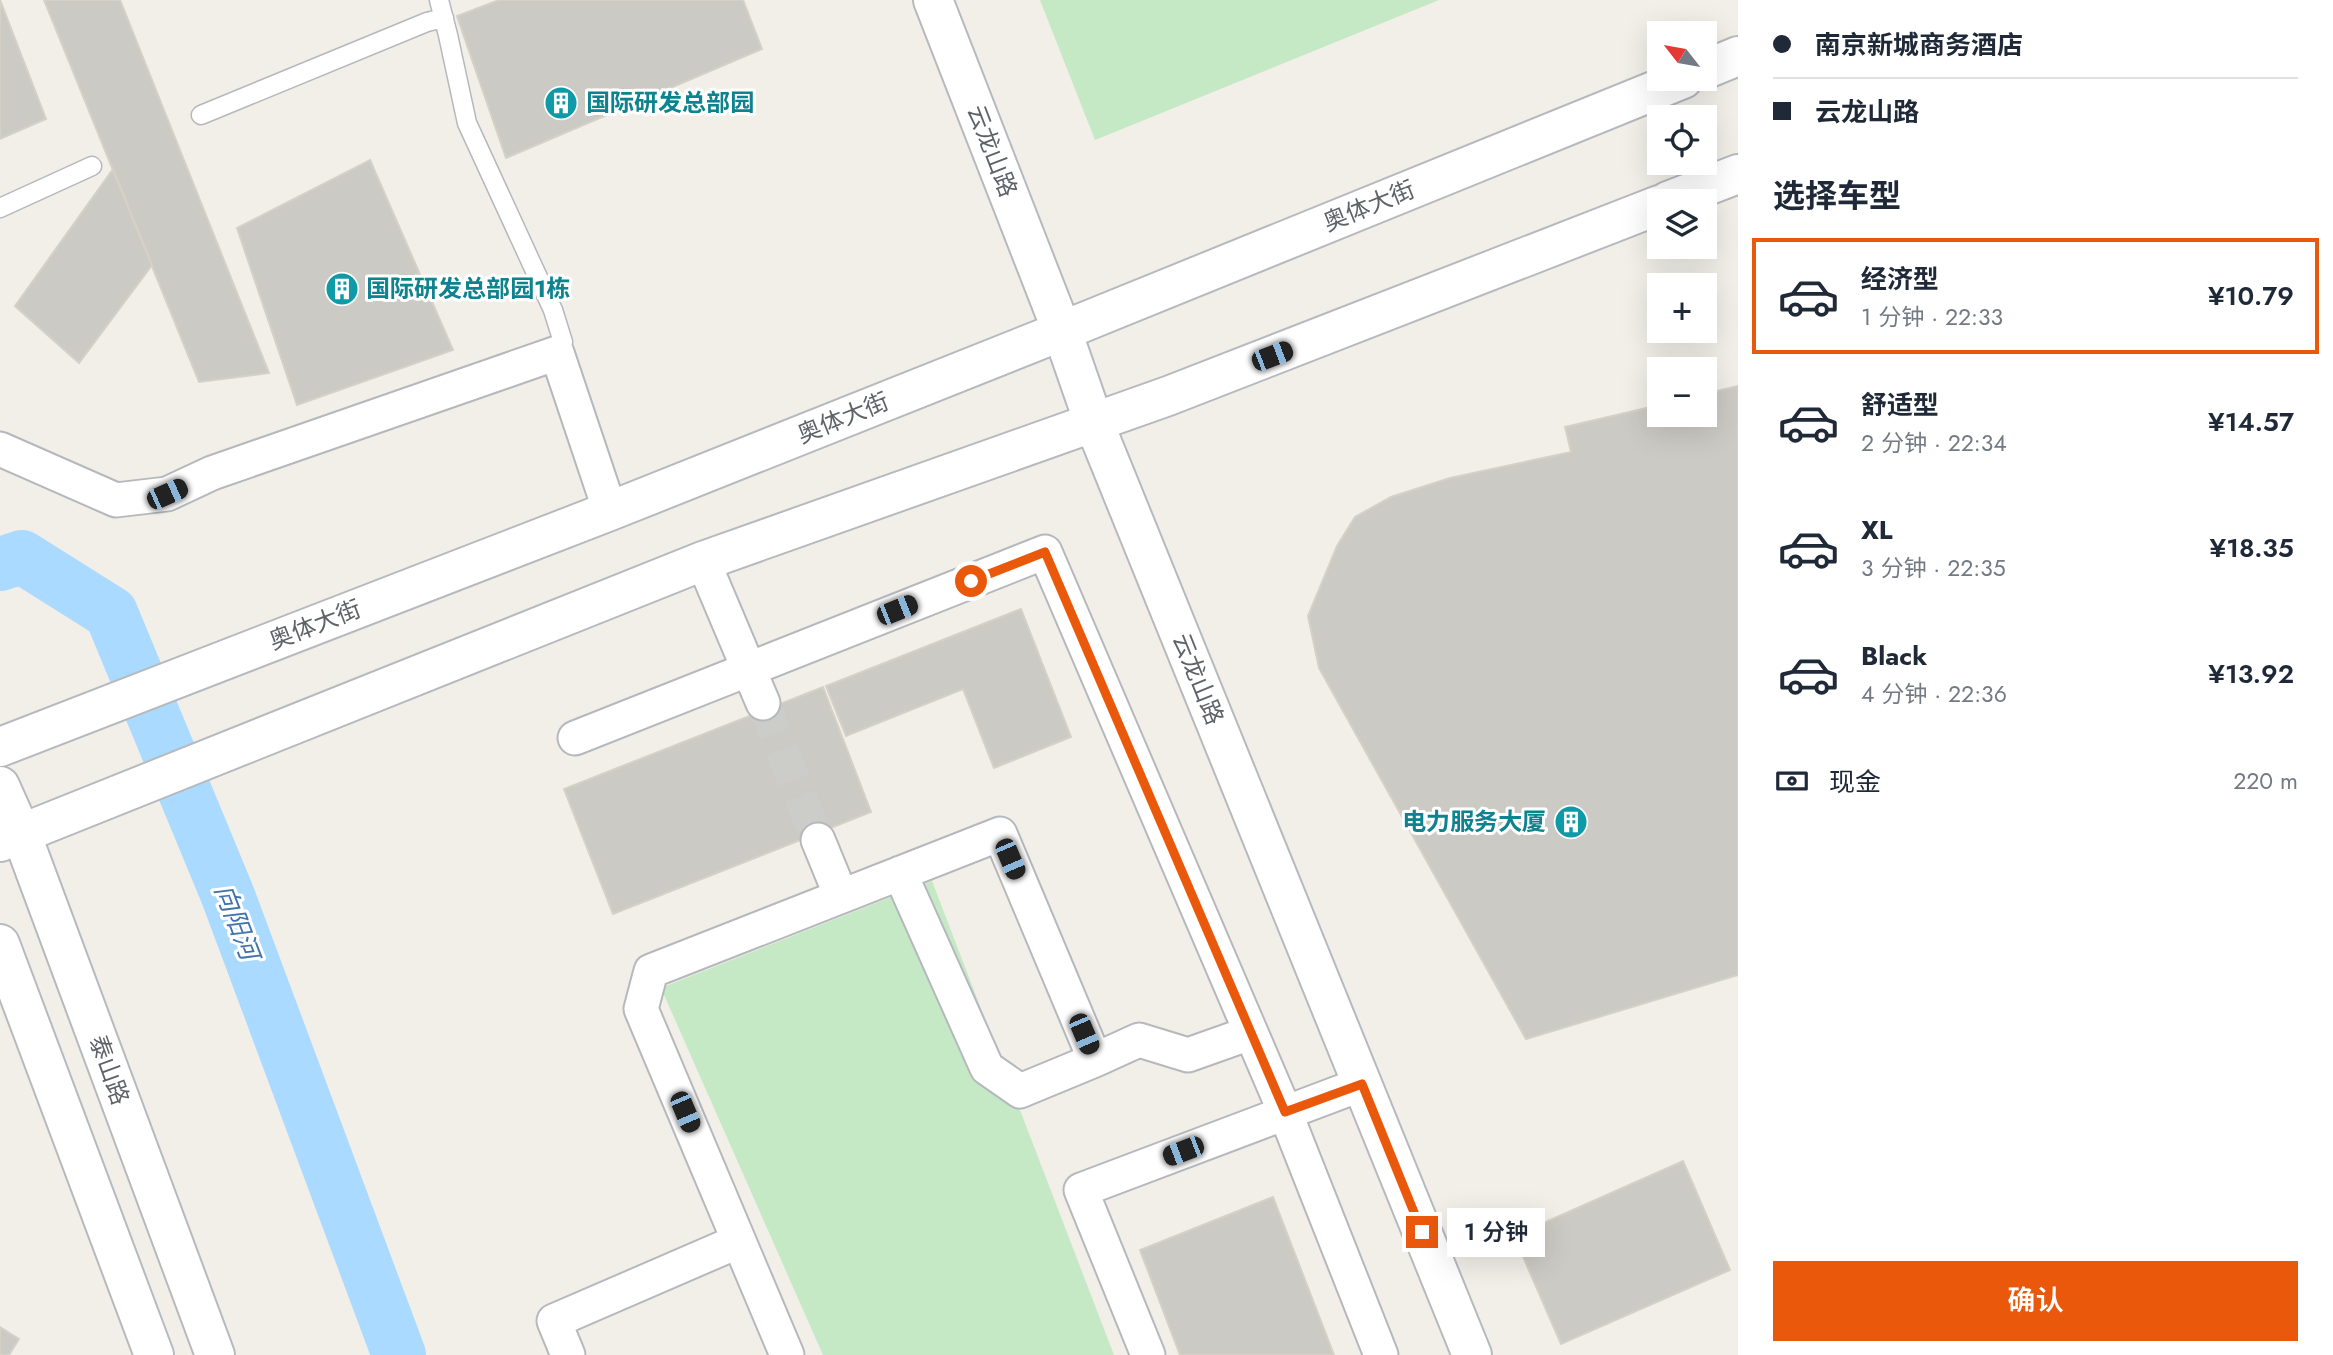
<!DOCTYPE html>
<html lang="zh">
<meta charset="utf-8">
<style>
:root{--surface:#fff;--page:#f6f6f7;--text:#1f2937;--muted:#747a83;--line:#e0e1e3;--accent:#ea580c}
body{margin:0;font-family:Jost,"Noto Sans SC",sans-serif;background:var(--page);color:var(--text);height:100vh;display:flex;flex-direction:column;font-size:26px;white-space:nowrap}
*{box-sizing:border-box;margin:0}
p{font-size:23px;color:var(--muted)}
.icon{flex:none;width:38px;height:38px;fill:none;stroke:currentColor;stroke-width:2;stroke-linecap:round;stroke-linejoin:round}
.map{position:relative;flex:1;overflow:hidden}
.side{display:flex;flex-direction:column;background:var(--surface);width:595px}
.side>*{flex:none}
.hud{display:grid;align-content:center;height:154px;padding:0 35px;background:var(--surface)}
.needle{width:46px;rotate:301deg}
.tools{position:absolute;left:1647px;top:21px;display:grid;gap:14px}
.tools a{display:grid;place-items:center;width:70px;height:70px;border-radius:0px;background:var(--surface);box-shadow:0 7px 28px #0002;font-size:35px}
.end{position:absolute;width:32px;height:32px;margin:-16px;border:9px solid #ea580c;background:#fff;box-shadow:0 0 0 4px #fff}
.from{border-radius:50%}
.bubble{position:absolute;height:49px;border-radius:0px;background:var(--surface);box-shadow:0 7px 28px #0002;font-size:23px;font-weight:600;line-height:49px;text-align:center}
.car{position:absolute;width:21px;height:42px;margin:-21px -10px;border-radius:9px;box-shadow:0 0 5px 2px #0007;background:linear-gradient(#222 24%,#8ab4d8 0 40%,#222 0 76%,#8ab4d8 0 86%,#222 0)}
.hud b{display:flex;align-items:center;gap:24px;height:66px;font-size:26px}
.hud b+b{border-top:2px solid var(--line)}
.hud i{width:18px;height:18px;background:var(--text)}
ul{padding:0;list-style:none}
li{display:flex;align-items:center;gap:21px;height:116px;margin:0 14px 10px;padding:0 21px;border:4px solid transparent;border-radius:0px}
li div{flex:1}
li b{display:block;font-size:26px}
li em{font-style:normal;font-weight:600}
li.on{border-color:var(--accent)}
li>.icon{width:63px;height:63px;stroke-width:1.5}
h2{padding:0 35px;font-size:32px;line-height:84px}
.pay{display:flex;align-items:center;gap:18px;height:77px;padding:0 35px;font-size:26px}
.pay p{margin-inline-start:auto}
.cta{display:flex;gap:14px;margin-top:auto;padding:14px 35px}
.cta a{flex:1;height:80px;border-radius:0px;background:var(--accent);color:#fff;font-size:28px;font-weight:600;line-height:80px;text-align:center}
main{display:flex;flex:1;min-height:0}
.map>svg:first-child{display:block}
</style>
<main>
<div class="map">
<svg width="1738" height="1355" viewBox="0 0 1738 1355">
<rect width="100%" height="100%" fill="#f1efe8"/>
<path fill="#c5e8c5" d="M 1040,0 L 1439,0 L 1095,140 Z
M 932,881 L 1114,1355 L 823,1355 L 661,988 Z"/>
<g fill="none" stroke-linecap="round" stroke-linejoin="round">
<path stroke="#aadaff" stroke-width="54" d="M 0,564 L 22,557 L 111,613 L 228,896 L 399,1355"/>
</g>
<path fill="#cccac5" stroke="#d6d1c6" stroke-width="2" d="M 0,0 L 46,119 L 0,139 Z
M 44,0 L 120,0 L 269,373 L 199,382 Z
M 499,0 L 743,0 L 762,49 L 506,158 L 457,16 Z
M 370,160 L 453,350 L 297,405 L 237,228 Z
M 113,169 L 152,265 L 79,363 L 15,306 Z
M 1738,386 L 1738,975 L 1526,1039 L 1319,668 L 1308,616 L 1337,546 L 1355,517 L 1391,497 L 1450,478 L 1571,452 L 1565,427 L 1659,405 L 1659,415 L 1704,415 L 1704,394 Z
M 1021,609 L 1071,737 L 994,768 L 963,689 L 846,736 L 826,686 Z
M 823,687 L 871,812 L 613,914 L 564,789 Z
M 1683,1161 L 1730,1270 L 1561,1344 L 1514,1236 Z
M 1273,1197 L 1334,1355 L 1180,1355 L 1140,1250 Z
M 0,1327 L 19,1339 L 9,1355 L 0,1355 Z"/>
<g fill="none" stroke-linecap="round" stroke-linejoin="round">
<path stroke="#ccccc8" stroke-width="33" stroke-dasharray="33 17" stroke-linecap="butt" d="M 763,703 L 818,840"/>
<defs>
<path id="lane" d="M 439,0 L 448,35 L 467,123 L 553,310 L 563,342
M 201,115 L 427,22 L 444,18
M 0,208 L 92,166"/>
<path id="street" d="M 0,449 L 116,500 L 167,494 L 212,473 L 557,353 L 610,511
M 703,561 L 763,703
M 575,738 L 1045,552 L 1285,1112 L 1381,1355
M 818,840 L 841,896
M 900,873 L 987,1068 L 1020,1091 L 1095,1060
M 568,1355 L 554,1321 L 739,1241
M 787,1355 L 641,1009 L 651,971 L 1000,834 L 1095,1060 L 1139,1040 L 1188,1055 L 1250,1033
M 1148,1355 L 1081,1190 L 1362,1084"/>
<path id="secondary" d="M 933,0 L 1062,331 L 1094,423 L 1472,1355
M 1704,70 L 1738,56
M 1668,201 L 1738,174
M 0,747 L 610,511 L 1062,331 L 1683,79
M 0,786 L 21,833 L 215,1355
M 0,842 L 703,561 L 1168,396 L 1659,205
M 0,944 L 154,1355"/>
</defs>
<use href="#lane" stroke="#b5b8bc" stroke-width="21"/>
<use href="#street" stroke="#b5b8bc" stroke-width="37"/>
<use href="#secondary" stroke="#b6babf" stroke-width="42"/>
<use href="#lane" stroke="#fff" stroke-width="18"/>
<use href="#street" stroke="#fff" stroke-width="33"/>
<use href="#secondary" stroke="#fff" stroke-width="38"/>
</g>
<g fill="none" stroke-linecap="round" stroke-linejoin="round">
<path stroke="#ea580c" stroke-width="9" d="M 971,581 L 1045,552 L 1285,1112 L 1362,1084 L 1422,1232"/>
</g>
<defs>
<symbol id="building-disc" viewBox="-11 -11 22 22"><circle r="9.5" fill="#0f9aa8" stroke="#fff"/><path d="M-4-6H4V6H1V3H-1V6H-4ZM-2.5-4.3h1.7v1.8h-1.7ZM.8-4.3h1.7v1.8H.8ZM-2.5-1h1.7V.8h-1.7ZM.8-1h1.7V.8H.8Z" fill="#fff"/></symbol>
</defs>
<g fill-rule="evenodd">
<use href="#building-disc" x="542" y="84" width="38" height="38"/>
<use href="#building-disc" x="323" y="270" width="38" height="38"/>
<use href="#building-disc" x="1552" y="803" width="38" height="38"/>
</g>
<g text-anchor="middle" stroke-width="6" stroke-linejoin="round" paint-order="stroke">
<g font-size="24" font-weight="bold" fill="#0d838f" stroke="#fff" text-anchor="start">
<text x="586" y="111">国际研发总部园</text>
<text x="366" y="297">国际研发总部园1栋</text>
<text x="1546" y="830" text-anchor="end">电力服务大厦</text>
</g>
<g font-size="24" fill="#5f6368" stroke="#fff">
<text transform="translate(992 151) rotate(69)" y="8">云龙山路</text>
<text transform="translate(1369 206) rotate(-22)" y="8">奥体大街</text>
<text transform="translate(843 418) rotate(-22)" y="8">奥体大街</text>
<text transform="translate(315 625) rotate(-21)" y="8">奥体大街</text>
<text transform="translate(1198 679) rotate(68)" y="8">云龙山路</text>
<text transform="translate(109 1070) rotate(70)" y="8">泰山路</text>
</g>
<g font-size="26" font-style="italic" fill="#4174aa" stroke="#fff">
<text transform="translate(237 922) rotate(69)" y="9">向阳河</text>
</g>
</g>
</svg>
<div class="tools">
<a><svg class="needle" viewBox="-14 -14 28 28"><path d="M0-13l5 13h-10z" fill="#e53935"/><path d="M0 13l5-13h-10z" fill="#747a83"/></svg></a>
<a><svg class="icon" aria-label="locate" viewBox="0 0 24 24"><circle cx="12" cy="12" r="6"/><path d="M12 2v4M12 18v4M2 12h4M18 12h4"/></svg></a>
<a><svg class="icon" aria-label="layers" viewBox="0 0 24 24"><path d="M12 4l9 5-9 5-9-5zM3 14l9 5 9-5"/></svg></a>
<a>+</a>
<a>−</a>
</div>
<i class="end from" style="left:971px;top:581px"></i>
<i class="end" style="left:1422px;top:1232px"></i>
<div class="bubble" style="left:1447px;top:1208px;width:98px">1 分钟</div>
<i class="car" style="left:1272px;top:356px;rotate:69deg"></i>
<i class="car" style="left:167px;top:494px;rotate:66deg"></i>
<i class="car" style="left:897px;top:610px;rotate:68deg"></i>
<i class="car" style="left:1010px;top:859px;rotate:157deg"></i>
<i class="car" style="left:1084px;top:1034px;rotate:157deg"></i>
<i class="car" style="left:685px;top:1112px;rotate:157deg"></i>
<i class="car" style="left:1183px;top:1151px;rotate:249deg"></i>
</div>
<section class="side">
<div class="hud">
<b><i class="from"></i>南京新城商务酒店</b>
<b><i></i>云龙山路</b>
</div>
<h2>选择车型</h2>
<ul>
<li class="on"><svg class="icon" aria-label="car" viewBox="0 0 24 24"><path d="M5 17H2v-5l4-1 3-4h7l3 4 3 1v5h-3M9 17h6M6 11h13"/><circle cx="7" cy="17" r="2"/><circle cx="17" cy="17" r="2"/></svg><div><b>经济型</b><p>1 分钟 · 22:33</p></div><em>¥10.79</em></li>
<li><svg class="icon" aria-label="car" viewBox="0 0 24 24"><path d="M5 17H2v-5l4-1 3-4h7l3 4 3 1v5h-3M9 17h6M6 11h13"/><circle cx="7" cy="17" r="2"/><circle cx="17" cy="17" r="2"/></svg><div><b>舒适型</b><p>2 分钟 · 22:34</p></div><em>¥14.57</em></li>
<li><svg class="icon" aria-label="car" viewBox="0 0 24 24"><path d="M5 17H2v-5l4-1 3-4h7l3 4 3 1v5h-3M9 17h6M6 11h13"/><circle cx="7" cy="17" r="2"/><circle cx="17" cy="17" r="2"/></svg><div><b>XL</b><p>3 分钟 · 22:35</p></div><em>¥18.35</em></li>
<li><svg class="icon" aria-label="car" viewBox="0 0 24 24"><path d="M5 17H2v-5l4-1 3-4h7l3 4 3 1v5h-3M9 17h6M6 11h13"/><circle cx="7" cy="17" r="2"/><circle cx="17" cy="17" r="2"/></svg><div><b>Black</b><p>4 分钟 · 22:36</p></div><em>¥13.92</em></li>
</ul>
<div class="pay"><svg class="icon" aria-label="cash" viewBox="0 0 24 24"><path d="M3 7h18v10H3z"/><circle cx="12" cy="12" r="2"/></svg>现金<p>220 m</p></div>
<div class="cta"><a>确认</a></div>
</section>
</main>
